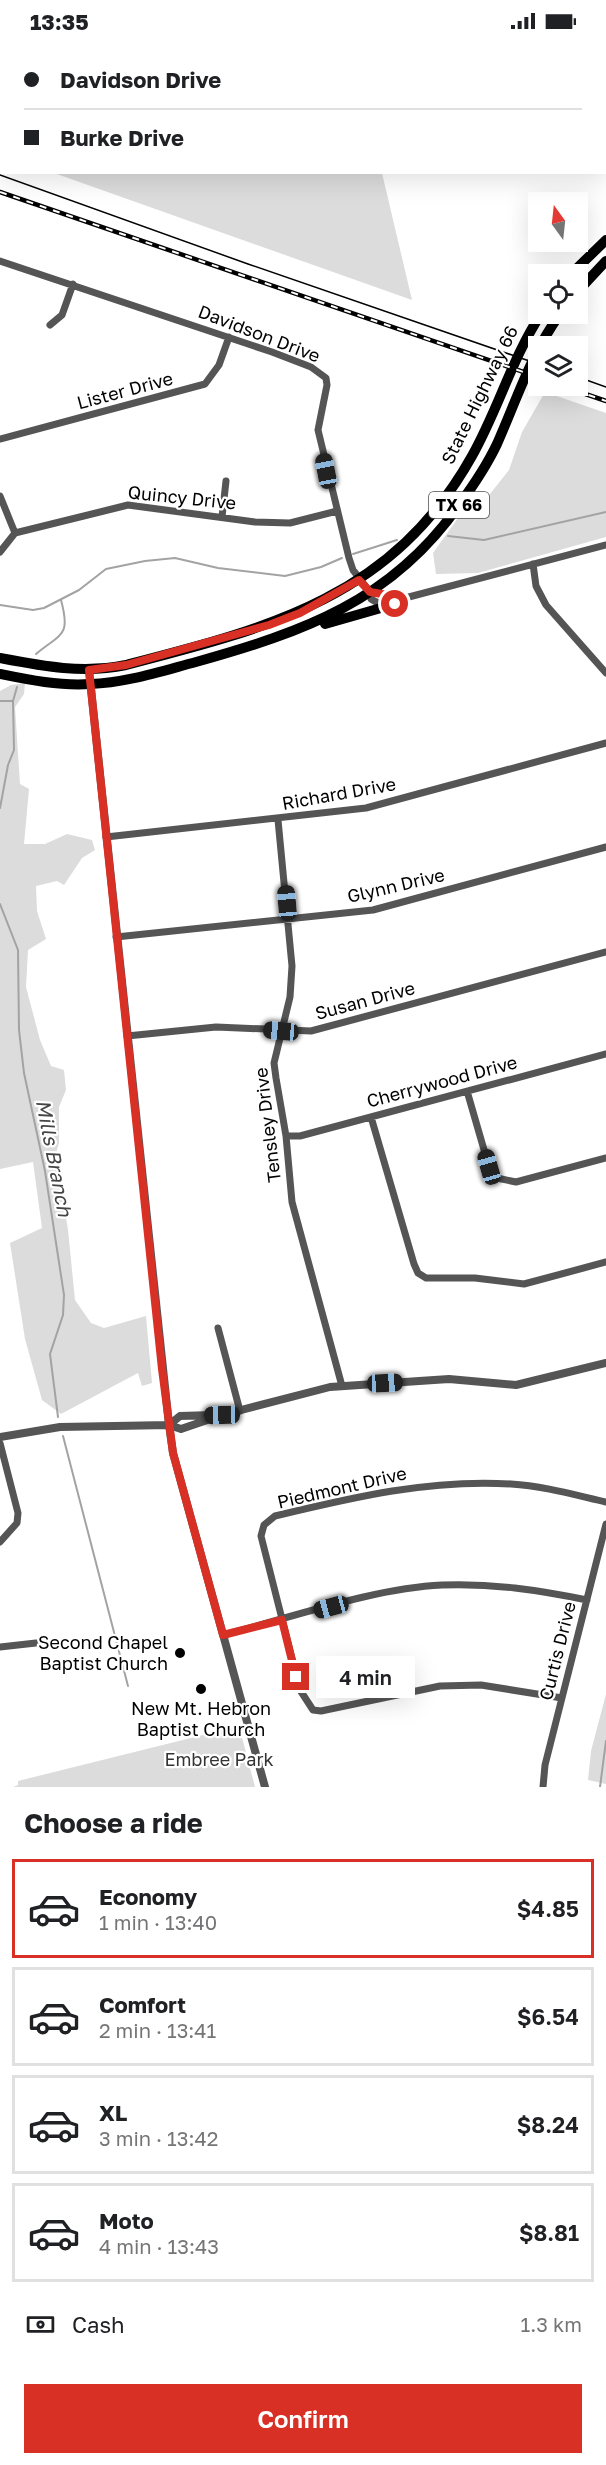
<!DOCTYPE html>
<meta charset="utf-8">
<style>
:root{--surface:#fff;--page:#f2f2f2;--text:#202124;--muted:#757577;--line:#e0e0e0;--accent:#d93025}
body{margin:0;font-family:"Golos Text",sans-serif;background:var(--page);color:var(--text);height:100vh;display:flex;flex-direction:column;font-size:22px;white-space:nowrap}
*{box-sizing:border-box;margin:0}
p{font-size:20px;color:var(--muted)}
.icon{flex:none;width:33px;height:33px;fill:none;stroke:currentColor;stroke-width:2;stroke-linecap:round;stroke-linejoin:round}
.map{position:relative;height:1745px;overflow:hidden}
.panel{display:flex;flex-direction:column;background:var(--surface);flex:1}
.panel>*{flex:none}
.banner{position:absolute;left:0px;top:0px;width:606px;height:132px;box-shadow:0 6px 24px #0002;display:grid;align-content:center;height:132px;padding:0 24px;background:var(--surface)}
.needle{width:39px;rotate:345deg}
.tools{position:absolute;left:528px;top:150px;display:grid;gap:12px}
.tools a{display:grid;place-items:center;width:60px;height:60px;border-radius:0px;background:var(--surface);box-shadow:0 6px 24px #0002;font-size:30px}
.end{position:absolute;width:27px;height:27px;margin:-14px;border:8px solid #d93025;background:#fff;box-shadow:0 0 0 3px #fff}
.from{border-radius:50%}
.bubble{position:absolute;height:42px;border-radius:0px;background:var(--surface);box-shadow:0 6px 24px #0002;font-size:20px;font-weight:600;line-height:42px;text-align:center}
.car{position:absolute;width:18px;height:36px;margin:-18px -9px;border-radius:8px;box-shadow:0 0 4px 2px #0007;background:linear-gradient(#222 24%,#8ab4d8 0 40%,#222 0 76%,#8ab4d8 0 86%,#222 0)}
.banner b{display:flex;align-items:center;gap:21px;height:57px;font-size:22px}
.banner b+b{border-top:2px solid var(--line)}
.banner i{width:15px;height:15px;background:var(--text)}
ul{padding:0;list-style:none}
li{display:flex;align-items:center;gap:18px;height:99px;margin:0 12px 9px;padding:0 12px;border:3px solid var(--line);border-radius:0px}
li div{flex:1}
li b{display:block;font-size:22px}
li em{font-style:normal;font-weight:600}
li.on{border-color:var(--accent)}
li>.icon{width:54px;height:54px;stroke-width:1.5}
h2{padding:0 24px;font-size:27px;line-height:72px}
.pay{display:flex;align-items:center;gap:15px;height:66px;padding:0 24px;font-size:22px}
.pay p{margin-inline-start:auto}
.button{display:flex;gap:12px;margin-top:auto;padding:12px 24px}
.button a{flex:1;height:69px;border-radius:0px;background:var(--accent);color:#fff;font-size:24px;font-weight:600;line-height:69px;text-align:center}
.status{display:flex;justify-content:space-between;align-items:center;height:42px;padding:0 30px;background:var(--surface);direction:ltr}
.status svg{height:16px;fill:currentColor}
.map>svg:first-child{display:block}
</style>
<div class="status"><b>13:35</b><svg viewBox="0 0 49 12"><path d="M0 12V9h3v3zM5 12V6h3v6zM10 12V3h3v9zM15 12V0h3v12zM26 1h20v11H26zM47 4h2v5h-2z"/></svg></div>
<div class="map">
<svg width="606" height="1745" viewBox="0 0 606 1745">
<rect width="100%" height="100%" fill="#fff"/>
<path fill="#dcdcdc" d="M 54,131 L 382,131 L 412,258 Z
M 545,350 L 606,371 L 606,495 L 478,531 L 436,532 L 433,511 L 468,462 L 486,457 L 509,428 L 522,390 Z
M 25,641 L 24,652 L 15,665 L 20,742 L 29,747 L 24,802 L 45,802 L 67,792 L 92,798 L 95,808 L 82,816 L 64,843 L 57,839 L 36,844 L 37,869 L 46,897 L 28,908 L 26,945 L 40,998 L 51,1024 L 64,1028 L 66,1048 L 59,1065 L 59,1101 L 56,1111 L 68,1188 L 75,1258 L 91,1281 L 104,1286 L 146,1274 L 152,1341 L 142,1344 L 138,1331 L 61,1372 L 42,1358 L 25,1297 L 10,1201 L 42,1186 L 33,1120 L 0,1127 L 0,649 L 11,643 Z
M 606,1652 L 606,1742 L 588,1738 L 591,1709 Z
M 239,1684 L 255,1745 L 13,1745 L 18,1743 L 18,1739 Z"/>
<g fill="none" stroke-linecap="round" stroke-linejoin="round">
<path stroke="#a3a3a3" stroke-width="2" d="M 448,494 L 484,498 L 606,470
M 353,512 L 397,498
M 0,563 L 33,568 L 44,566 L 79,548 L 106,527 L 145,519 L 175,516 L 218,526 L 285,534 L 321,525 L 342,516
M 36,612 C 61,591 71,595 61,558
M 0,659 L 12,659
M 0,766 L 8,723 L 14,708 L 13,659 L 17,645
M 0,862 L 18,908 L 19,988 L 24,1031 L 45,1129 L 64,1253 L 63,1273 L 50,1312 L 58,1375
M 63,1394 L 128,1644
M 600,1745 L 606,1699"/>
<path stroke="#555" stroke-width="7" d="M 0,219 L 272,310 L 311,325 L 326,336 L 327,343 L 318,388 L 349,516 L 353,528 L 370,550 L 371,557 C 383,565 394,565 405,556 L 606,503
M 50,283 L 62,273 L 73,242
M 0,397 L 205,342 L 219,323 L 229,295
M 0,454 L 15,491
M 222,475 L 226,439
M 0,510 L 15,491 L 128,463 L 255,480 L 290,481 L 337,469
M 533,522 L 536,544 L 546,563 L 606,631
M 370,550 L 405,556
M 278,778 L 292,924 L 290,955 L 274,1021 L 276,1036 L 286,1094 L 292,1160 L 342,1344
M 106,795 L 366,766 L 606,701
M 116,895 L 373,868 L 606,805
M 127,994 L 216,985 L 311,989 L 606,910
M 467,1049 L 489,1125 L 497,1136 L 516,1140 L 606,1116
M 371,1075 L 414,1222 L 418,1231 L 426,1236 L 475,1236 L 524,1242 L 606,1220
M 286,1094 L 300,1094 L 606,1012
M 218,1286 L 240,1369
M 0,1401 L 18,1471 L 17,1481 L 0,1500
M 223,1593 C 290,1576 374,1546 442,1543 C 492,1541 538,1548 587,1558
M 0,1605 L 36,1601
M 562,1656 L 481,1643 L 440,1644 L 321,1669 L 313,1668 L 300,1648 L 261,1494 L 264,1483 L 275,1474 C 354,1455 430,1437 511,1442 C 543,1444 575,1453 606,1460
M 543,1745 L 545,1723 L 606,1482"/>
<path stroke="#555" stroke-width="8" d="M 89,628 L 169,1383 L 173,1411 L 265,1745
M 169,1383 L 180,1374 L 213,1373
M 0,1395 L 60,1385 L 169,1383 L 181,1387 L 222,1373 L 330,1345 L 449,1337 L 516,1343 L 606,1321"/>
<path stroke="#000" stroke-width="10" d="M 571,232 L 606,198
M 578,249 L 606,219
M 325,582 L 395,562
M 0,616 C 42,624 83,632 126,623 C 270,586 393,555 472,414 C 498,368 512,316 541,272
M 0,632 C 29,638 60,644 90,642 C 126,641 162,629 196,620 C 303,590 392,559 459,463 C 473,444 487,423 497,402 C 517,357 531,312 560,272"/>
<path stroke="#000" stroke-width="1.5" d="M 0,133 L 248,222 L 538,322
M 578,335 L 606,345"/>
<defs>
<path id="rail" d="M 0,150 L 538,335
M 562,344 L 606,359"/>
</defs>
<use href="#rail" stroke="#000" stroke-width="4.5"/>
<use href="#rail" stroke="#fff" stroke-width="2" stroke-dasharray="7" stroke-linecap="butt"/>
</g>
<g fill="none" stroke-linecap="round" stroke-linejoin="round">
<path stroke="#d93025" stroke-width="8" d="M 296,1635 L 282,1578 L 223,1593 L 173,1411 L 162,1327 L 89,628 L 126,623 L 269,583 L 300,571 L 359,538 L 370,550 L 405,556 L 395,562"/>
</g>
<g fill="#000" stroke="#fff" stroke-width="2">
<circle cx="180" cy="1611" r="6"/>
<circle cx="201" cy="1647" r="6"/>
</g>
<g text-anchor="middle" stroke-width="4.5" stroke-linejoin="round" paint-order="stroke">
<rect fill="#fff" stroke="#4c4c4c" stroke-width="1.5" x="429" y="450" width="60" height="26" rx="4.5"/>
<g font-size="16" font-weight="bold" fill="#000">
<text x="459" y="469">TX 66</text>
</g>
<g font-size="18" fill="#000" stroke="#fff">
<text transform="translate(259 292) rotate(21)" y="6">Davidson Drive</text>
<text transform="translate(125 349) rotate(-15)" y="6">Lister Drive</text>
<text transform="translate(480 353) rotate(-64)" y="6">State Highway 66</text>
<text transform="translate(182 456) rotate(6)" y="6">Quincy Drive</text>
<text transform="translate(339 752) rotate(-10)" y="6">Richard Drive</text>
<text transform="translate(396 844) rotate(-13)" y="6">Glynn Drive</text>
<text transform="translate(365 959) rotate(-15)" y="6">Susan Drive</text>
<text transform="translate(442 1040) rotate(-15)" y="6">Cherrywood Drive</text>
<text transform="translate(268 1083) rotate(-97)" y="6">Tensley Drive</text>
<text transform="translate(342 1446) rotate(-13)" y="6">Piedmont Drive</text>
<text transform="translate(558 1609) rotate(-76)" y="6">Curtis Drive</text>
</g>
<g font-size="18" fill="#000" stroke="#fff" text-anchor="end">
<text x="168" y="1607">Second Chapel<tspan x="168" dy="21">Baptist Church</tspan></text>
<text x="201" y="1673" text-anchor="middle">New Mt. Hebron<tspan x="201" dy="21">Baptist Church</tspan></text>
</g>
<g font-size="18" fill="#333" stroke="#fff">
<text x="219" y="1724">Embree Park</text>
</g>
<g font-size="20" font-style="italic" fill="#444" stroke="#fff">
<text transform="translate(54 1116) rotate(79)" y="7">Mills Branch</text>
</g>
</g>
</svg>
<div class="tools">
<a><svg class="needle" viewBox="-14 -14 28 28"><path d="M0-13l5 13h-10z" fill="#e53935"/><path d="M0 13l5-13h-10z" fill="#757577"/></svg></a>
<a><svg class="icon" aria-label="locate" viewBox="0 0 24 24"><circle cx="12" cy="12" r="6"/><path d="M12 2v4M12 18v4M2 12h4M18 12h4"/></svg></a>
<a><svg class="icon" aria-label="layers" viewBox="0 0 24 24"><path d="M12 4l9 5-9 5-9-5zM3 14l9 5 9-5"/></svg></a>
</div>
<i class="end from" style="left:395px;top:562px"></i>
<i class="end" style="left:296px;top:1635px"></i>
<div class="bubble" style="left:316px;top:1614px;width:99px">4 min</div>
<i class="car" style="left:326px;top:429px;rotate:349deg"></i>
<i class="car" style="left:287px;top:861px;rotate:355deg"></i>
<i class="car" style="left:281px;top:989px;rotate:275deg"></i>
<i class="car" style="left:489px;top:1125px;rotate:344deg"></i>
<i class="car" style="left:385px;top:1341px;rotate:87deg"></i>
<i class="car" style="left:222px;top:1373px;rotate:269deg"></i>
<i class="car" style="left:331px;top:1565px;rotate:255deg"></i>
<div class="banner">
<b><i class="from"></i>Davidson Drive</b>
<b><i></i>Burke Drive</b>
</div>
</div>
<section class="panel">
<h2>Choose a ride</h2>
<ul>
<li class="on"><svg class="icon" aria-label="car" viewBox="0 0 24 24"><path d="M5 17H2v-5l4-1 3-4h7l3 4 3 1v5h-3M9 17h6M6 11h13"/><circle cx="7" cy="17" r="2"/><circle cx="17" cy="17" r="2"/></svg><div><b>Economy</b><p>1 min · 13:40</p></div><em>$4.85</em></li>
<li><svg class="icon" aria-label="car" viewBox="0 0 24 24"><path d="M5 17H2v-5l4-1 3-4h7l3 4 3 1v5h-3M9 17h6M6 11h13"/><circle cx="7" cy="17" r="2"/><circle cx="17" cy="17" r="2"/></svg><div><b>Comfort</b><p>2 min · 13:41</p></div><em>$6.54</em></li>
<li><svg class="icon" aria-label="car" viewBox="0 0 24 24"><path d="M5 17H2v-5l4-1 3-4h7l3 4 3 1v5h-3M9 17h6M6 11h13"/><circle cx="7" cy="17" r="2"/><circle cx="17" cy="17" r="2"/></svg><div><b>XL</b><p>3 min · 13:42</p></div><em>$8.24</em></li>
<li><svg class="icon" aria-label="car" viewBox="0 0 24 24"><path d="M5 17H2v-5l4-1 3-4h7l3 4 3 1v5h-3M9 17h6M6 11h13"/><circle cx="7" cy="17" r="2"/><circle cx="17" cy="17" r="2"/></svg><div><b>Moto</b><p>4 min · 13:43</p></div><em>$8.81</em></li>
</ul>
<div class="pay"><svg class="icon" aria-label="cash" viewBox="0 0 24 24"><path d="M3 7h18v10H3z"/><circle cx="12" cy="12" r="2"/></svg>Cash<p>1.3 km</p></div>
<div class="button"><a>Confirm</a></div>
</section>
